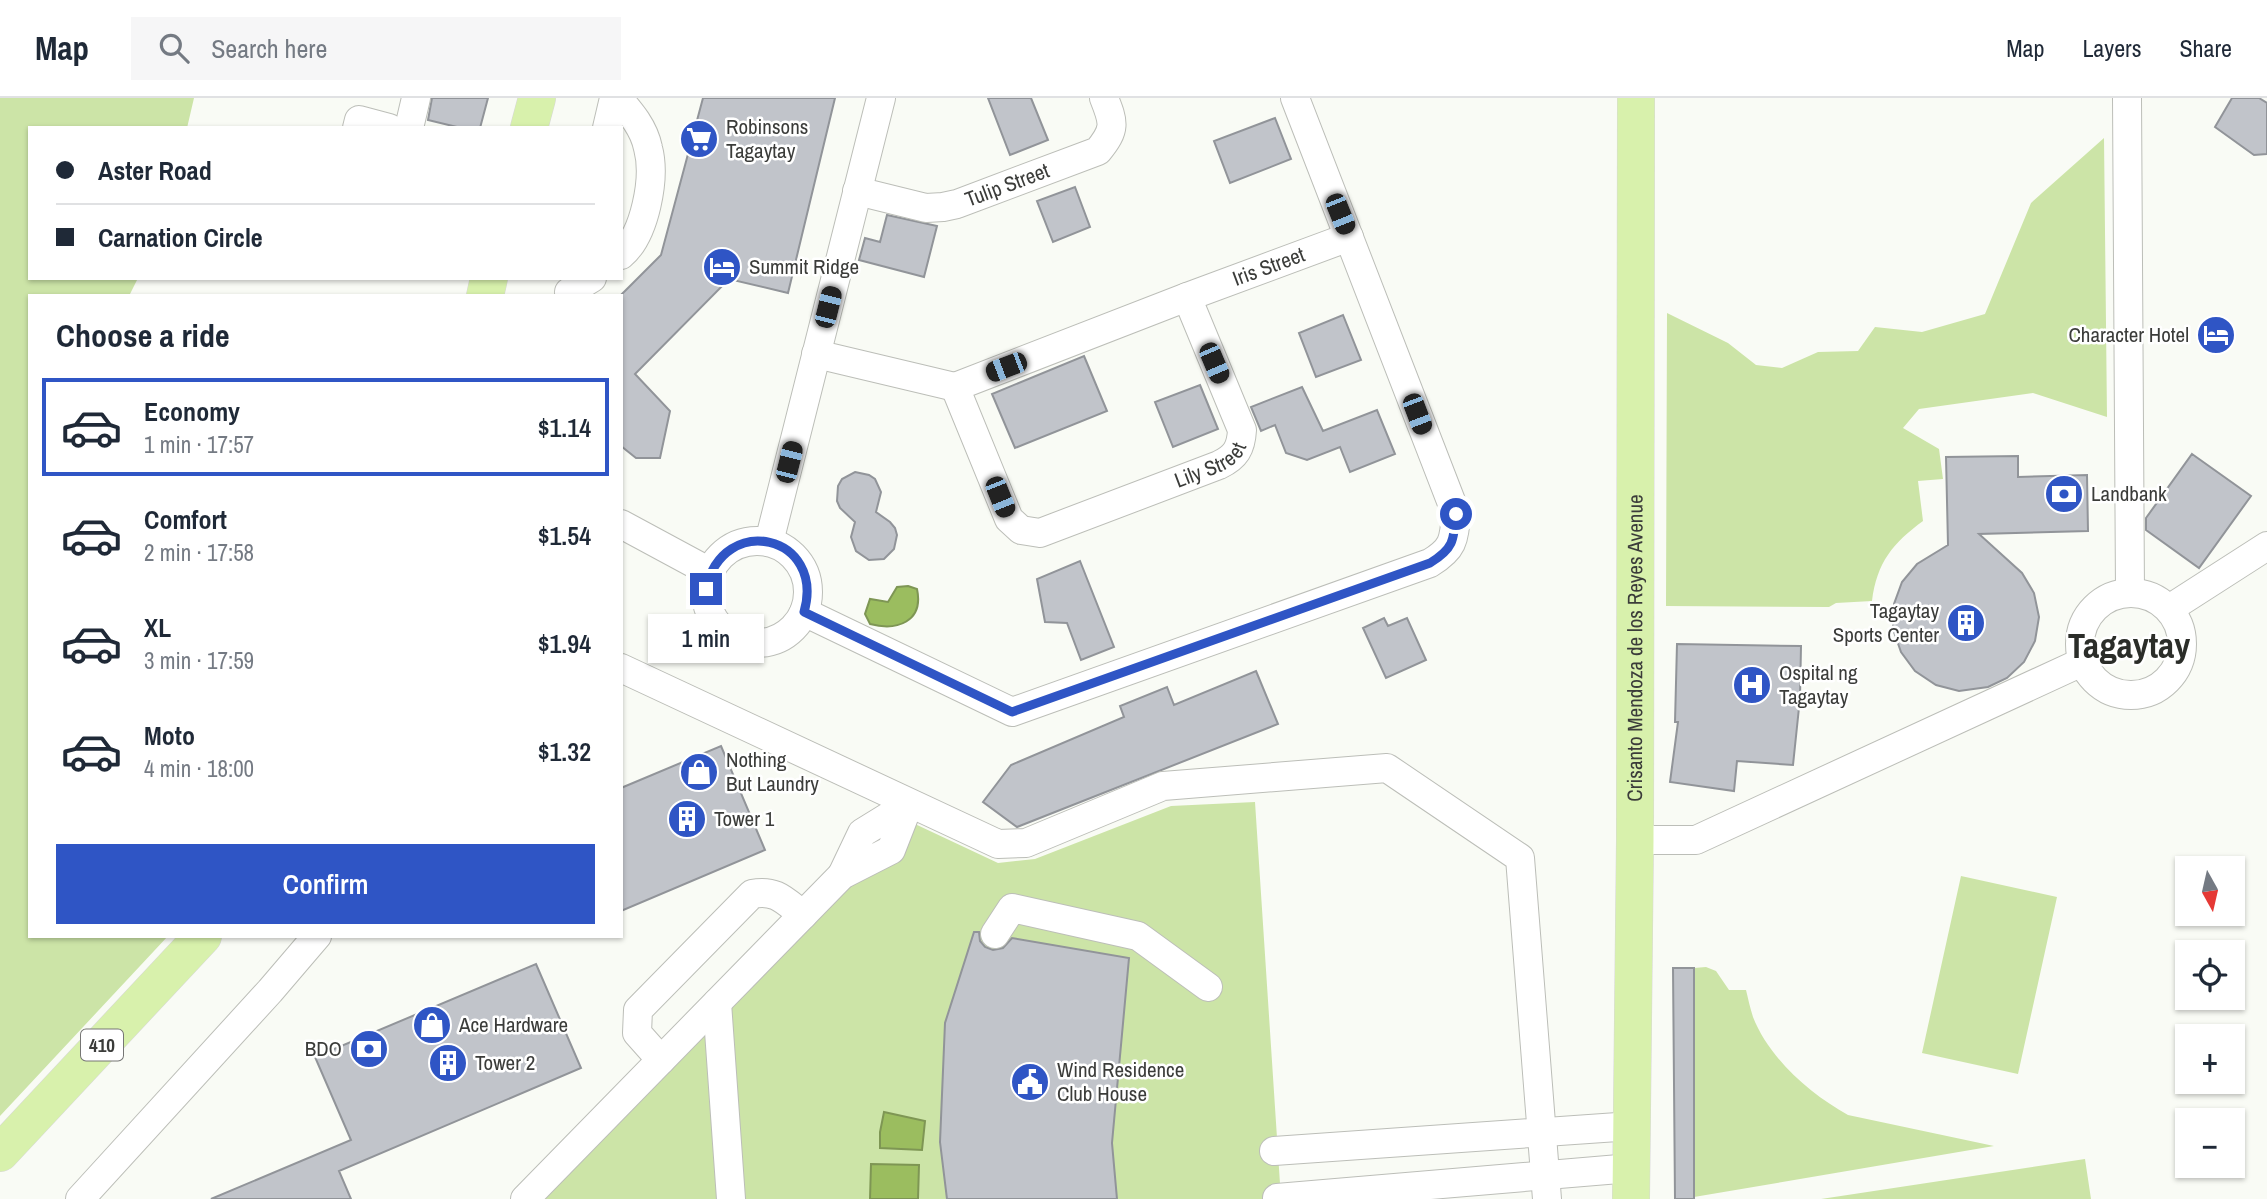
<!DOCTYPE html>
<meta charset="utf-8">
<style>
:root{--surface:#fff;--page:#f6f6f7;--text:#1f2937;--muted:#747a83;--line:#e0e1e3;--accent:#2f55c5}
body{margin:0;font-family:"Archivo Narrow",sans-serif;background:var(--page);color:var(--text);height:100vh;display:flex;flex-direction:column;font-size:26px;white-space:nowrap}
*{box-sizing:border-box;margin:0}
p{font-size:23px;color:var(--muted)}
.icon{flex:none;width:38px;height:38px;fill:none;stroke:currentColor;stroke-width:2;stroke-linecap:round;stroke-linejoin:round}
.map{position:relative;flex:1;overflow:hidden}
.drawer{position:absolute;left:28px;top:196px;width:595px;height:644px;display:flex;flex-direction:column;background:var(--surface);border-radius:0px;box-shadow:0 2px 5px #0004}
.drawer>*{flex:none}
.top-card{position:absolute;left:28px;top:28px;width:595px;height:154px;border-radius:0px;box-shadow:0 2px 5px #0004;display:grid;align-content:center;height:154px;padding:0 28px;background:var(--surface)}
.needle{width:46px;rotate:172deg}
.tools{position:absolute;left:2175px;top:758px;display:grid;gap:14px}
.tools a{display:grid;place-items:center;width:70px;height:70px;border-radius:0px;background:var(--surface);box-shadow:0 2px 5px #0004;font-size:35px}
.end{position:absolute;width:32px;height:32px;margin:-16px;border:9px solid #2f55c5;background:#fff;box-shadow:0 0 0 4px #fff}
.from{border-radius:50%}
.bubble{position:absolute;height:49px;border-radius:0px;background:var(--surface);box-shadow:0 2px 5px #0004;font-size:23px;font-weight:600;line-height:49px;text-align:center}
.car{position:absolute;width:21px;height:42px;margin:-21px -10px;border-radius:9px;box-shadow:0 0 5px 2px #0007;background:linear-gradient(#222 24%,#8ab4d8 0 40%,#222 0 76%,#8ab4d8 0 86%,#222 0)}
.top-card b{display:flex;align-items:center;gap:24px;height:66px;font-size:26px}
.top-card b+b{border-top:2px solid var(--line)}
.top-card i{width:18px;height:18px;background:var(--text)}
ul{padding:0;list-style:none}
li{display:flex;align-items:center;gap:21px;height:98px;margin:0 14px 10px;padding:0 14px;border:4px solid transparent;border-radius:0px}
li div{flex:1}
li b{display:block;font-size:26px}
li em{font-style:normal;font-weight:600}
li.on{border-color:var(--accent)}
li>.icon{width:63px;height:63px;stroke-width:1.5}
h2{padding:0 28px;font-size:32px;line-height:84px}
.cta{display:flex;gap:14px;margin-top:auto;padding:14px 28px}
.cta a{flex:1;height:80px;border-radius:0px;background:var(--accent);color:#fff;font-size:28px;font-weight:600;line-height:80px;text-align:center}
header{display:flex;align-items:center;gap:42px;box-sizing:border-box;height:98px;padding:0 35px;background:var(--surface);border-bottom:2px solid var(--line)}
header strong{font-size:33px}
nav{display:flex;gap:38px;margin-inline-start:auto;font-size:24px}
.search{width:490px;height:63px;background:var(--page);display:flex;align-items:center;gap:18px;box-sizing:border-box;padding:0 24px;border-radius:0px;color:var(--muted);font-size:26px}
.map>svg:first-child{display:block}
</style>
<header>
<strong>Map</strong>
<div class="search"><svg class="icon" aria-label="search" viewBox="0 0 24 24"><circle cx="10" cy="10" r="6"/><path d="M15 15l6 6"/></svg>Search here</div>
<nav><a>Map</a><a>Layers</a><a>Share</a></nav>
</header>
<div class="map">
<svg width="2267" height="1101" viewBox="0 0 2267 1101">
<rect width="100%" height="100%" fill="#f9fbf5"/>
<path fill="#cce4a7" d="M 0,0 L 194,0 L 187,30 L 30,30 L 30,180 L 138,180 L 129,198 L 30,198 L 30,838 L 168,838 L 0,1018 Z
M 2104,40 L 2107,319 L 2033,295 L 1919,311 L 1903,330 L 1939,351 L 1943,381 L 1918,383 L 1923,423 C 1893,445 1877,464 1872,503 L 1836,505 L 1829,509 L 1666,508 L 1667,215 L 1728,245 L 1756,267 L 1782,270 L 1818,254 L 1858,253 L 1875,229 L 1922,234 L 1985,216 L 2031,105 Z
M 1255,704 L 1281,1101 L 525,1101 L 915,726 L 998,765 L 1035,761 L 1171,708 Z
M 1961,778 L 2057,799 L 2018,976 L 1922,955 Z
M 1706,869 L 1716,873 L 1729,892 L 1746,892 C 1748,900 1750,910 1753,919 C 1769,960 1810,996 1848,1017 L 1994,1048 L 1694,1099 L 1694,870 Z
M 2085,1061 L 2091,1101 L 1821,1101 Z"/>
<path fill="#9bbd5f" stroke="#7e9654" stroke-width="2" d="M 908,488 L 917,491 C 924,524 897,533 870,526 L 865,516 L 870,501 L 888,504 L 897,489 Z
M 884,1014 L 925,1023 L 922,1052 L 880,1050 L 880,1034 Z
M 871,1066 L 919,1067 L 918,1101 L 870,1101 Z"/>
<path fill="#c1c4ca" stroke="#919499" stroke-width="2" d="M 432,0 L 488,0 L 480,30 L 461,30 L 428,22 Z
M 703,0 L 835,0 L 788,195 L 729,181 L 635,276 L 670,313 L 660,360 L 636,360 L 621,348 L 621,197 L 661,157 Z
M 988,0 L 1031,0 L 1048,42 L 1010,57 Z
M 2232,0 L 2259,0 L 2267,5 L 2267,56 L 2254,57 L 2215,29 Z
M 1275,20 L 1291,61 L 1230,85 L 1214,43 Z
M 1075,89 L 1090,129 L 1053,144 L 1037,103 Z
M 887,117 L 937,128 L 924,179 L 859,162 L 865,140 L 880,144 Z
M 1343,217 L 1361,262 L 1316,279 L 1299,235 Z
M 1084,258 L 1107,313 L 1015,350 L 992,296 Z
M 1200,287 L 1218,331 L 1173,349 L 1155,304 Z
M 1302,289 L 1323,333 L 1377,312 L 1395,356 L 1350,374 L 1340,349 L 1307,362 L 1286,355 L 1275,327 L 1261,333 L 1251,309 Z
M 2192,356 L 2251,398 L 2199,470 L 2146,432 L 2146,420 Z
M 2018,358 L 2018,379 L 2087,377 L 2088,433 L 1979,436 L 2022,475 L 2034,495 L 2039,519 L 2035,543 L 2024,564 L 2007,580 L 1988,589 L 1959,593 L 1936,587 L 1915,573 L 1901,554 L 1893,531 L 1894,506 L 1902,484 L 1917,466 L 1948,447 L 1946,359 Z
M 855,374 L 869,377 L 875,381 L 881,394 L 876,414 L 890,424 L 895,430 L 897,437 L 894,451 L 884,461 L 869,462 L 856,453 L 851,439 L 855,424 L 840,410 L 837,403 L 838,388 L 842,381 Z
M 1080,463 L 1114,549 L 1081,562 L 1067,525 L 1045,524 L 1037,481 Z
M 1384,520 L 1388,528 L 1407,520 L 1426,562 L 1386,580 L 1363,530 Z
M 1677,546 L 1801,548 L 1800,600 L 1793,667 L 1737,663 L 1734,693 L 1670,684 L 1678,624 L 1675,624 Z
M 1256,573 L 1278,626 L 1017,729 L 983,704 L 1011,667 L 1124,619 L 1120,608 L 1167,589 L 1174,607 Z
M 721,648 L 765,752 L 621,813 L 621,690 Z
M 974,834 L 979,834 L 980,843 L 985,849 L 993,852 L 1003,850 L 1012,840 L 1129,860 L 1112,1045 L 1117,1101 L 947,1101 L 940,1044 L 945,925 Z
M 536,866 L 581,970 L 339,1073 L 351,1101 L 211,1101 L 351,1042 L 315,959 Z
M 1673,870 L 1694,870 L 1694,1101 L 1675,1101 Z"/>
<g fill="none" stroke-linecap="round" stroke-linejoin="round">
<defs>
<g id="minor">
<path d="M 618,0 C 631,15 644,30 648,50 C 656,80 645,137 621,157"/>
<path d="M 2127,0 L 2130,495"/>
<path d="M 357,30 L 359,22 L 389,30"/>
<path d="M 409,30 L 416,0"/>
<path d="M 607,30 L 614,0"/>
<path id="s1" d="M 857,93 L 926,110 L 943,109 L 957,106 L 1098,53 C 1116,31 1114,25 1104,0"/>
<path d="M 569,194 L 592,180"/>
<path d="M 816,256 L 955,289"/>
<path id="s2" d="M 955,289 L 1009,421 L 1021,432 L 1040,435 L 1219,367 C 1236,359 1241,350 1242,332 L 1187,199"/>
<path id="s3" d="M 955,289 L 1187,199 L 1349,139"/>
<path d="M 621,426 L 710,474"/>
<circle cx="757" cy="494" r="51"/>
<path d="M 769,444 L 881,0"/>
<circle cx="2131" cy="546" r="51"/>
<path d="M 2169,511 L 2267,448"/>
<path d="M 804,514 L 1012,614 L 1430,465 C 1453,451 1454,443 1456,416 L 1295,0"/>
<path d="M 621,570 L 998,746 L 1026,745 L 1163,688 L 1387,670 L 1520,760 L 1547,1101"/>
<path d="M 1635,742 L 1696,742 L 2082,564"/>
<path d="M 842,777 L 862,735 L 909,706"/>
<path d="M 995,836 L 1012,810 L 1138,838 L 1208,889"/>
<path d="M 717,905 L 731,1101"/>
<path d="M 661,962 L 637,935 L 638,912 L 752,796 C 776,791 785,803 803,817"/>
<path d="M 1274,1053 L 1632,1028"/>
<path d="M 1277,1100 L 1631,1070"/>
<path d="M 80,1101 L 270,893 L 317,838"/>
<path d="M 525,1101 L 842,777 L 891,752 L 909,706"/>
</g>
<g id="major">
<path d="M 529,30 L 537,0"/>
<path d="M 485,198 L 489,180"/>
<path d="M 0,1055 L 203,838"/>
<path id="s4" d="M 1631,1101 L 1635,742 L 1636,0"/>
</g>
</defs>
<use href="#minor" stroke="#bcbeb8" stroke-width="30"/>
<use href="#major" stroke="#d8d8d8" stroke-width="38"/>
<use href="#minor" stroke="#fff" stroke-width="28"/>
<use href="#major" stroke="#d8f1ac" stroke-width="37"/>
</g>
<g fill="none" stroke-linecap="round" stroke-linejoin="round">
<path stroke="#2f55c5" stroke-width="9" d="M 706,491 C 723,413 826,437 804,514 L 1012,614 L 1430,465 C 1453,451 1454,443 1456,416"/>
</g>
<defs>
<symbol id="supermarket-disc" viewBox="-11 -11 22 22"><circle r="9.5" fill="#2f55c5" stroke="#fff"/><path d="M-6-5.5h2.5l.6 2H6L4.5 2H-2.5L-4.4-4H-6ZM-1.5 3.2a1.3 1.3 0 1 0 .1 0ZM3 3.2a1.3 1.3 0 1 0 .1 0Z" fill="#fff"/></symbol>
<symbol id="hotel-disc" viewBox="-11 -11 22 22"><circle r="9.5" fill="#2f55c5" stroke="#fff"/><path d="M-6-4.5h1.5V1H6V5H4.5V3h-9V5H-6ZM-4 0a1.8 1.8 0 1 1 3.6 0ZM.5 0V-2.5h3Q6-2.5 6 0Z" fill="#fff"/></symbol>
<symbol id="bank-disc" viewBox="-11 -11 22 22"><circle r="9.5" fill="#2f55c5" stroke="#fff"/><path d="M-6-4H6V4H-6ZM0-2.3a2.3 2.3 0 1 0 0 4.6a2.3 2.3 0 1 0 0-4.6Z" fill="#fff"/></symbol>
<symbol id="building-disc" viewBox="-11 -11 22 22"><circle r="9.5" fill="#2f55c5" stroke="#fff"/><path d="M-4-6H4V6H1V3H-1V6H-4ZM-2.5-4.3h1.7v1.8h-1.7ZM.8-4.3h1.7v1.8H.8ZM-2.5-1h1.7V.8h-1.7ZM.8-1h1.7V.8H.8Z" fill="#fff"/></symbol>
<symbol id="hospital-disc" viewBox="-11 -11 22 22"><circle r="9.5" fill="#2f55c5" stroke="#fff"/><path d="M-5-5h3v3.5h4V-5h3V5h-3V1.5h-4V5h-3Z" fill="#fff"/></symbol>
<symbol id="shop-disc" viewBox="-11 -11 22 22"><circle r="9.5" fill="#2f55c5" stroke="#fff"/><path d="M-5-2.5h2.3a2.7 3.5 0 0 1 5.4 0H5L5.5 6h-11ZM-1.5-2.5h3a1.5 2.3 0 0 0-3 0Z" fill="#fff"/></symbol>
<symbol id="civic-disc" viewBox="-11 -11 22 22"><circle r="9.5" fill="#2f55c5" stroke="#fff"/><path d="M-.6-6.5H3V-4.5H.6V-3L4-1V1h2V6H-6V1h2V-1L-.6-3ZM-1.2 2.5V6h2.4V2.5Z" fill="#fff"/></symbol>
</defs>
<g fill-rule="evenodd">
<use href="#supermarket-disc" x="677" y="19" width="44" height="44"/>
<use href="#hotel-disc" x="700" y="147" width="44" height="44"/>
<use href="#hotel-disc" x="2194" y="215" width="44" height="44"/>
<use href="#bank-disc" x="2042" y="374" width="44" height="44"/>
<use href="#building-disc" x="1944" y="503" width="44" height="44"/>
<use href="#hospital-disc" x="1730" y="565" width="44" height="44"/>
<use href="#shop-disc" x="677" y="652" width="44" height="44"/>
<use href="#building-disc" x="665" y="699" width="44" height="44"/>
<use href="#shop-disc" x="410" y="905" width="44" height="44"/>
<use href="#bank-disc" x="347" y="929" width="44" height="44"/>
<use href="#building-disc" x="426" y="943" width="44" height="44"/>
<use href="#civic-disc" x="1008" y="962" width="44" height="44"/>
</g>
<g text-anchor="middle" stroke-width="5" stroke-linejoin="round" paint-order="stroke">
<rect fill="#fff" stroke="#767675" stroke-width="2" x="81" y="931.5" width="42" height="31" rx="5"/>
<g font-size="19" font-weight="bold" fill="#3b3c3a">
<text x="102" y="954">410</text>
</g>
<g font-size="21" fill="#3b3c3a" stroke="#fff" text-anchor="start">
<text x="726" y="36">Robinsons<tspan x="726" dy="24">Tagaytay</tspan></text>
<text x="749" y="176">Summit Ridge</text>
<text x="2189" y="244" text-anchor="end">Character Hotel</text>
<text x="2091" y="403">Landbank</text>
<text x="1939" y="520" text-anchor="end">Tagaytay<tspan x="1939" dy="24">Sports Center</tspan></text>
<text x="1779" y="582">Ospital ng<tspan x="1779" dy="24">Tagaytay</tspan></text>
<text x="726" y="669">Nothing<tspan x="726" dy="24">But Laundry</tspan></text>
<text x="714" y="728">Tower 1</text>
<text x="459" y="934">Ace Hardware</text>
<text x="342" y="958" text-anchor="end">BDO</text>
<text x="475" y="972">Tower 2</text>
<text x="1057" y="979">Wind Residence<tspan x="1057" dy="24">Club House</tspan></text>
</g>
<g font-size="21" fill="#3b3c3a" stroke="#fff">
<text dy="7" stroke="none"><textPath href="#s1" startOffset="156">Tulip Street</textPath></text>
<text dy="7" stroke="none"><textPath href="#s3" startOffset="336">Iris Street</textPath></text>
<text dy="7" stroke="none"><textPath href="#s2" startOffset="362">Lily Street</textPath></text>
<text dy="7" stroke="none"><textPath href="#s4" startOffset="551">Crisanto Mendoza de los Reyes Avenue</textPath></text>
</g>
<g font-size="35" font-weight="bold" fill="#2b2d29" stroke="#fff">
<text x="2129" y="560">Tagaytay</text>
</g>
</g>
</svg>
<div class="tools">
<a><svg class="needle" viewBox="-14 -14 28 28"><path d="M0-13l5 13h-10z" fill="#e53935"/><path d="M0 13l5-13h-10z" fill="#747a83"/></svg></a>
<a><svg class="icon" aria-label="locate" viewBox="0 0 24 24"><circle cx="12" cy="12" r="6"/><path d="M12 2v4M12 18v4M2 12h4M18 12h4"/></svg></a>
<a>+</a>
<a>−</a>
</div>
<i class="end from" style="left:1456px;top:416px"></i>
<i class="end" style="left:706px;top:491px"></i>
<div class="bubble" style="left:648px;top:516px;width:116px">1 min</div>
<i class="car" style="left:1340px;top:116px;rotate:158deg"></i>
<i class="car" style="left:828px;top:209px;rotate:14deg"></i>
<i class="car" style="left:1214px;top:265px;rotate:157deg"></i>
<i class="car" style="left:1006px;top:269px;rotate:249deg"></i>
<i class="car" style="left:1417px;top:316px;rotate:159deg"></i>
<i class="car" style="left:789px;top:364px;rotate:14deg"></i>
<i class="car" style="left:1000px;top:399px;rotate:158deg"></i>
<div class="top-card">
<b><i class="from"></i>Aster Road</b>
<b><i></i>Carnation Circle</b>
</div>
<section class="drawer">
<h2>Choose a ride</h2>
<ul>
<li class="on"><svg class="icon" aria-label="car" viewBox="0 0 24 24"><path d="M5 17H2v-5l4-1 3-4h7l3 4 3 1v5h-3M9 17h6M6 11h13"/><circle cx="7" cy="17" r="2"/><circle cx="17" cy="17" r="2"/></svg><div><b>Economy</b><p>1 min · 17:57</p></div><em>$1.14</em></li>
<li><svg class="icon" aria-label="car" viewBox="0 0 24 24"><path d="M5 17H2v-5l4-1 3-4h7l3 4 3 1v5h-3M9 17h6M6 11h13"/><circle cx="7" cy="17" r="2"/><circle cx="17" cy="17" r="2"/></svg><div><b>Comfort</b><p>2 min · 17:58</p></div><em>$1.54</em></li>
<li><svg class="icon" aria-label="car" viewBox="0 0 24 24"><path d="M5 17H2v-5l4-1 3-4h7l3 4 3 1v5h-3M9 17h6M6 11h13"/><circle cx="7" cy="17" r="2"/><circle cx="17" cy="17" r="2"/></svg><div><b>XL</b><p>3 min · 17:59</p></div><em>$1.94</em></li>
<li><svg class="icon" aria-label="car" viewBox="0 0 24 24"><path d="M5 17H2v-5l4-1 3-4h7l3 4 3 1v5h-3M9 17h6M6 11h13"/><circle cx="7" cy="17" r="2"/><circle cx="17" cy="17" r="2"/></svg><div><b>Moto</b><p>4 min · 18:00</p></div><em>$1.32</em></li>
</ul>
<div class="cta"><a>Confirm</a></div>
</section>
</div>
